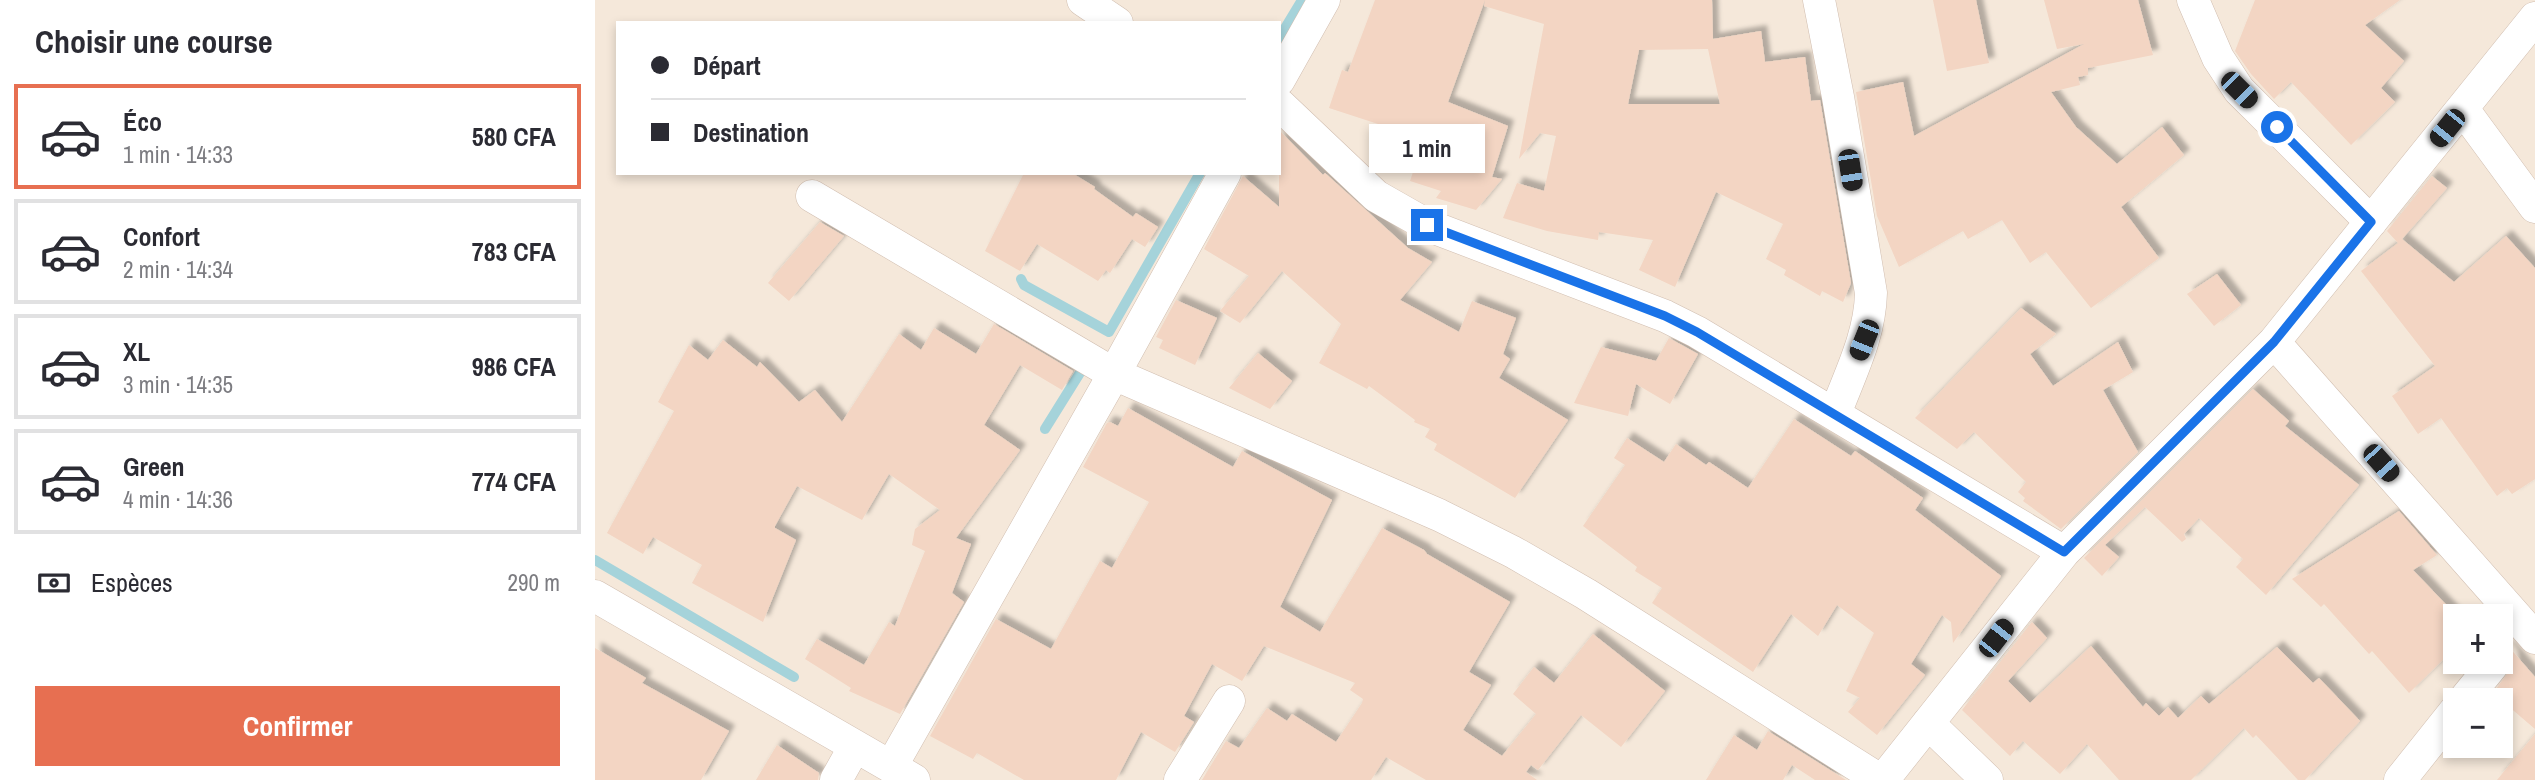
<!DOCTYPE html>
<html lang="fr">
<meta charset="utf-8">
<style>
:root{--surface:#fff;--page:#f7f7f7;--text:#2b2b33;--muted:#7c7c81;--line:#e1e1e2;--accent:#e76f51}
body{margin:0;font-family:"Archivo Narrow",sans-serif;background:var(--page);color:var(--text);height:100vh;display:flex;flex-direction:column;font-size:26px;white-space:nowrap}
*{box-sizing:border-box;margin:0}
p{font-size:23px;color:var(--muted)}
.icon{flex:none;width:38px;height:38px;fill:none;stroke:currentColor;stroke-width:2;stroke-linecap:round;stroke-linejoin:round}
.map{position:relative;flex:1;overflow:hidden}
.side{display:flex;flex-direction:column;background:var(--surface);width:595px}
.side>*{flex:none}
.guide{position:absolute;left:21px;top:21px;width:665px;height:154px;border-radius:0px;box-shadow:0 4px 10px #0003;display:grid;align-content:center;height:154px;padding:0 35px;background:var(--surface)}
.tools{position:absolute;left:1848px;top:604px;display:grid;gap:14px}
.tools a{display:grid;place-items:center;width:70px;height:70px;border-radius:0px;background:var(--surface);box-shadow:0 4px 10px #0003;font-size:35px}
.end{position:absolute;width:32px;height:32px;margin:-16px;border:9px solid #1a73e8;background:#fff;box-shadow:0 0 0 4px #fff}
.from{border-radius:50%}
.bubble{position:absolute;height:49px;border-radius:0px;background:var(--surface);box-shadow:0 4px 10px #0003;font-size:23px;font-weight:800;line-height:49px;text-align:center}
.car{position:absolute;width:21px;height:42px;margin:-21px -10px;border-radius:9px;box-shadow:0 0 5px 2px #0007;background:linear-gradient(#222 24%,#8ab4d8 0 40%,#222 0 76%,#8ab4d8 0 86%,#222 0)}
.guide b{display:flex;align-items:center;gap:24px;height:66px;font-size:26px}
.guide b+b{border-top:2px solid var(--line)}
.guide i{width:18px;height:18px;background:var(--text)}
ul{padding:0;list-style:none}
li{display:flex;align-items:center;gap:21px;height:105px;margin:0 14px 10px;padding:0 21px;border:4px solid var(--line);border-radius:0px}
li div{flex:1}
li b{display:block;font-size:26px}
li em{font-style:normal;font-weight:800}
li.on{border-color:var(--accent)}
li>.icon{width:63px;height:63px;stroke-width:1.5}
h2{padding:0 35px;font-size:32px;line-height:84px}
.pay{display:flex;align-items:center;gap:18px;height:77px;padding:0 35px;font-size:26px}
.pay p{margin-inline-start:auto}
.button{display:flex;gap:14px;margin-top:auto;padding:14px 35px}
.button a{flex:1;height:80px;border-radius:0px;background:var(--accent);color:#fff;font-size:28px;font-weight:800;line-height:80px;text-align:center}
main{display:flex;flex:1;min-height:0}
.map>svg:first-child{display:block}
</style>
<main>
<section class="side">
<h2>Choisir une course</h2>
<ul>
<li class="on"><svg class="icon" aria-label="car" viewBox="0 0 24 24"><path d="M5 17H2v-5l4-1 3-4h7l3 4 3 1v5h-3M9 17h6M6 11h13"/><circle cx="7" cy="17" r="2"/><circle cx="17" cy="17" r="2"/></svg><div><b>Éco</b><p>1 min · 14:33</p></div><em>580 CFA</em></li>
<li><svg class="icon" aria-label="car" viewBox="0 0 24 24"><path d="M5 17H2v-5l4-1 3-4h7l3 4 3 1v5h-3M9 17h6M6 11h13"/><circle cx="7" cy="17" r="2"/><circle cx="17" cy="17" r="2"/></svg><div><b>Confort</b><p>2 min · 14:34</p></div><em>783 CFA</em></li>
<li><svg class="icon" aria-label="car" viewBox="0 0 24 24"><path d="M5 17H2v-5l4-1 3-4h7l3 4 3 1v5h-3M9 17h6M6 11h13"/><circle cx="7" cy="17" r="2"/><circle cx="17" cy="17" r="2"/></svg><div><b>XL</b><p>3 min · 14:35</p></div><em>986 CFA</em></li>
<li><svg class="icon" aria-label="car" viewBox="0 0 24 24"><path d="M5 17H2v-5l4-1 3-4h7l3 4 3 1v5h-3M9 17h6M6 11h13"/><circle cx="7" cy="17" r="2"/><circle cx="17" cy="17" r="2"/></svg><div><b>Green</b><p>4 min · 14:36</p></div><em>774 CFA</em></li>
</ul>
<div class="pay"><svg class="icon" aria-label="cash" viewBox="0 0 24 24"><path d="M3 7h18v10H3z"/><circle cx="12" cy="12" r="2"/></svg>Espèces<p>290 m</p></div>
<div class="button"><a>Confirmer</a></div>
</section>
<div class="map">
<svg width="1940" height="780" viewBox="0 0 1940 780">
<defs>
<filter id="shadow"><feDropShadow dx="6" dy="-6" stdDeviation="2" flood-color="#0004"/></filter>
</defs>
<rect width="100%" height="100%" fill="#fdf6ec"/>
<path fill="#f5e8da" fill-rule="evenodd" d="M 0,0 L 1940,0 L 1940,780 L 0,780 ZM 23,23 L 684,23 L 684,173 L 23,173 ZM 1860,616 L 1906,616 L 1906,662 L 1860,662 ZM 1860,700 L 1906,700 L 1906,746 L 1860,746 Z"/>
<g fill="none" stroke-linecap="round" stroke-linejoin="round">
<path stroke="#a5d3da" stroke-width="10" d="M 684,38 L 707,0
M 426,279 L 429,285 L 514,332 L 605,173
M 450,429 L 488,368
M 0,560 L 199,677"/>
</g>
<path fill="#f3d5c3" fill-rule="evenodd" filter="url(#shadow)" d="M 780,0 L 890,0 L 853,102 L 913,126 L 897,177 L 907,179 L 881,210 L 841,198 L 846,191 L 815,181 L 829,139 L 734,108 L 747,70 L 753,72 Z
M 890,0 L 1117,0 L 1118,39 L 1166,31 L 1170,62 L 1210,57 L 1216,101 L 1225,100 L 1256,283 L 1248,302 L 1227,291 L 1225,296 L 1189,275 L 1191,270 L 1171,259 L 1188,224 L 1121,192 L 1080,287 L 1044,270 L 1058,240 L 1004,232 L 1003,240 L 952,231 L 908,218 L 922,183 L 949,191 L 961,136 L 945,133 L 924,159 L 949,24 L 889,6 ZM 1113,49 L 1125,104 L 1033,104 L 1044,50 Z
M 1338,0 L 1381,0 L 1394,63 L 1352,71 Z
M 1449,0 L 1543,0 L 1558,55 L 1493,68 L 1493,75 L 1483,77 L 1485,85 L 1456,92 L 1481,127 L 1522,164 L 1567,127 L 1589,155 L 1526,207 L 1564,258 L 1496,308 L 1451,252 L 1435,263 L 1407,220 L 1373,239 L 1368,231 L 1304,267 L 1282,216 L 1261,92 L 1308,82 L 1319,136 L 1489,44 L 1462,49 Z
M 1660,0 L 1805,0 L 1770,25 L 1809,61 L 1786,88 L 1800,102 L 1756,145 L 1696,82 L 1679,99 L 1656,74 L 1640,51 Z
M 684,130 L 728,175 L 730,173 L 813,248 L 837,262 L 805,300 L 864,332 L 877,301 L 921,318 L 908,354 L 915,359 L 904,378 L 973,420 L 920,498 L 839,450 L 842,444 L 830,437 L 835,429 L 819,422 L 820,420 L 774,386 L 772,389 L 724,363 L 746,324 L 687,271 L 645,323 L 625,311 L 654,276 L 609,249 L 648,176 L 684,207 Z
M 429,173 L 477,173 L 500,187 L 499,189 L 538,217 L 541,213 L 563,227 L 550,247 L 537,239 L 515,273 L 511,270 L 503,281 L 442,244 L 425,271 L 390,251 Z
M 1837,176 L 1852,188 L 1807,239 L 1859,282 L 1911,236 L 1940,268 L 1940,479 L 1917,494 L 1912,488 L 1902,496 L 1846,418 L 1823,434 L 1797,396 L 1840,366 L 1766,271 L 1803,243 L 1792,231 Z
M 225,222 L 249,236 L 194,301 L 173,283 Z
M 1622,274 L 1646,305 L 1619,326 L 1592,294 Z
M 581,300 L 622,318 L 600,365 L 564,348 L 568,340 L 561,337 Z
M 1426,308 L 1461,334 L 1435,354 L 1458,386 L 1523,342 L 1538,372 L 1508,390 L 1543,452 L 1466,529 L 1428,501 L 1430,498 L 1423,492 L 1431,482 L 1379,432 L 1362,449 L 1320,418 Z
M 399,324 L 478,371 L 467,390 L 425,365 L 389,425 L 425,450 L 361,538 L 376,544 L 357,593 L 369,602 L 305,714 L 254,691 L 256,688 L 210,659 L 222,639 L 269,665 L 294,622 L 300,626 L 330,551 L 317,545 L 320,529 L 345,510 L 294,474 L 267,520 L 202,486 L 180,526 L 180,528 L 201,540 L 168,622 L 97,583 L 107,565 L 58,537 L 48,554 L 12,533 L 79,411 L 63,402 L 94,345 L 113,360 L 128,340 L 162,367 L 165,362 L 204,402 L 220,390 L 247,422 L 304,334 L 326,350 L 339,328 L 381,354 Z
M 1074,338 L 1103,354 L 1075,404 L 1041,384 L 1033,416 L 979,403 L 1006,347 L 1061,361 Z
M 663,353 L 697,381 L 675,409 L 634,388 Z
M 1658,389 L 1694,421 L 1690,426 L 1764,485 L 1671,595 L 1641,567 L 1648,559 L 1604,518 L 1589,534 L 1591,539 L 1587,542 L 1550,507 L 1510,545 L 1524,557 L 1507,576 L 1489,558 L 1487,560 Z
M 533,408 L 638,467 L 647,451 L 737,500 L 685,607 L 725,632 L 787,528 L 829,550 L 832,554 L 915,602 L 874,672 L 896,685 L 868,730 L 907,756 L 941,714 L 918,694 L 939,667 L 959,683 L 998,634 L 1070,691 L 1026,747 L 986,715 L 943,770 L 936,765 L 931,772 L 942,780 L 831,780 L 791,757 L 776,780 L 607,780 L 631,741 L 644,748 L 672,708 L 692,721 L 697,714 L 741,742 L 767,703 L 768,699 L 755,690 L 760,683 L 669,646 L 647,681 L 617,664 L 589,716 L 599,722 L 580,752 L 546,732 L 521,780 L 429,780 L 382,753 L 378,759 L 335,736 L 401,619 L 456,649 L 505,561 L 517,568 L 554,502 L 488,467 L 512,423 L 515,422 L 523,426 Z
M 1199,419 L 1256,456 L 1260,451 L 1328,498 L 1320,510 L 1406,576 L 1358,643 L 1356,622 L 1347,615 L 1316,664 L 1330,675 L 1282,735 L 1253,712 L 1265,698 L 1251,691 L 1279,633 L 1242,605 L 1223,636 L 1196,614 L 1158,672 L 1057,603 L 1067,588 L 1040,571 L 1042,567 L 988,526 L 1030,465 L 1019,458 L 1032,438 L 1069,462 L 1081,444 L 1111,465 L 1114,462 L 1153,488 Z
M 1804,511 L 1842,555 L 1818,570 L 1862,616 L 1860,616 L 1860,648 L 1814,693 L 1777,651 L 1774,654 L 1729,604 L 1726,607 L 1697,579 Z
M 1437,622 L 1452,638 L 1413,681 L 1435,703 L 1496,646 L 1548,707 L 1551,703 L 1564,716 L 1573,707 L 1583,718 L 1606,696 L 1614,704 L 1682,647 L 1718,683 L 1724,678 L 1765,721 L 1710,780 L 1703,780 L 1661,735 L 1658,738 L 1649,728 L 1596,780 L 1524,780 L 1492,744 L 1465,774 L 1428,741 L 1415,756 L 1367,710 Z
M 1913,646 L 1940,677 L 1940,729 L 1898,693 L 1918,666 L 1917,656 L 1912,648 Z
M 0,648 L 51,678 L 47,683 L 134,731 L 106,780 L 0,780 Z
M 1173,731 L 1251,780 L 1220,780 L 1197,765 L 1188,780 L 1111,780 L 1139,735 L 1162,750 Z
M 1940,734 L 1940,780 L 1902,780 Z
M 182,745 L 224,773 L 223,780 L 161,780 Z"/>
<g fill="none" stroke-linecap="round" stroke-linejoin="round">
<defs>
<path id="minor" d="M 488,0 L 522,23
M 1224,0 L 1243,97 L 1276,293 C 1275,336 1255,374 1240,414
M 1598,0 L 1623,58 L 1644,90 L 1776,222
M 684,80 L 729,0
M 684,104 L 781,196 L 832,225 L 1070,316 L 1102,332 L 1469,552
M 1868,109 L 1940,207
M 217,196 L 519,374 L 844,515 L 918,552 L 991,594 L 1285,780
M 1679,342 L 1940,638
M 0,596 L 319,780
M 1869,700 L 1900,662
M 1333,723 L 1392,780
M 296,767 L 519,374 L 630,173
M 241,780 L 260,746
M 585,780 L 634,701
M 1288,780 L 1469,552 L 1679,342 L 1940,18
M 1805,780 L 1860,711"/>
</defs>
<use href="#minor" stroke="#d1beb0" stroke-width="33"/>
<use href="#minor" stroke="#fff" stroke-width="32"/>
</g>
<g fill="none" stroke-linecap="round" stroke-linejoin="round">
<path stroke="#1a73e8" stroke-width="9" d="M 832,225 L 1070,316 L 1102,332 L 1469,552 L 1679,342 L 1776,222 L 1682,127"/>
</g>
</svg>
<div class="tools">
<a>+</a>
<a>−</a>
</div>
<i class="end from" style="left:1682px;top:127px"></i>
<i class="end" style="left:832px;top:225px"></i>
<div class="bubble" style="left:774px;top:124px;width:116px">1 min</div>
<i class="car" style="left:1644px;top:90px;rotate:135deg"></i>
<i class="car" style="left:1852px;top:128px;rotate:219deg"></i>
<i class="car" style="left:1255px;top:170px;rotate:171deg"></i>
<i class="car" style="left:1269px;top:340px;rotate:202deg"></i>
<i class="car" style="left:1786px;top:463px;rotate:138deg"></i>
<i class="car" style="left:1401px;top:638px;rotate:38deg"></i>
<div class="guide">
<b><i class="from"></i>Départ</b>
<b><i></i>Destination</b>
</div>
</div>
</main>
